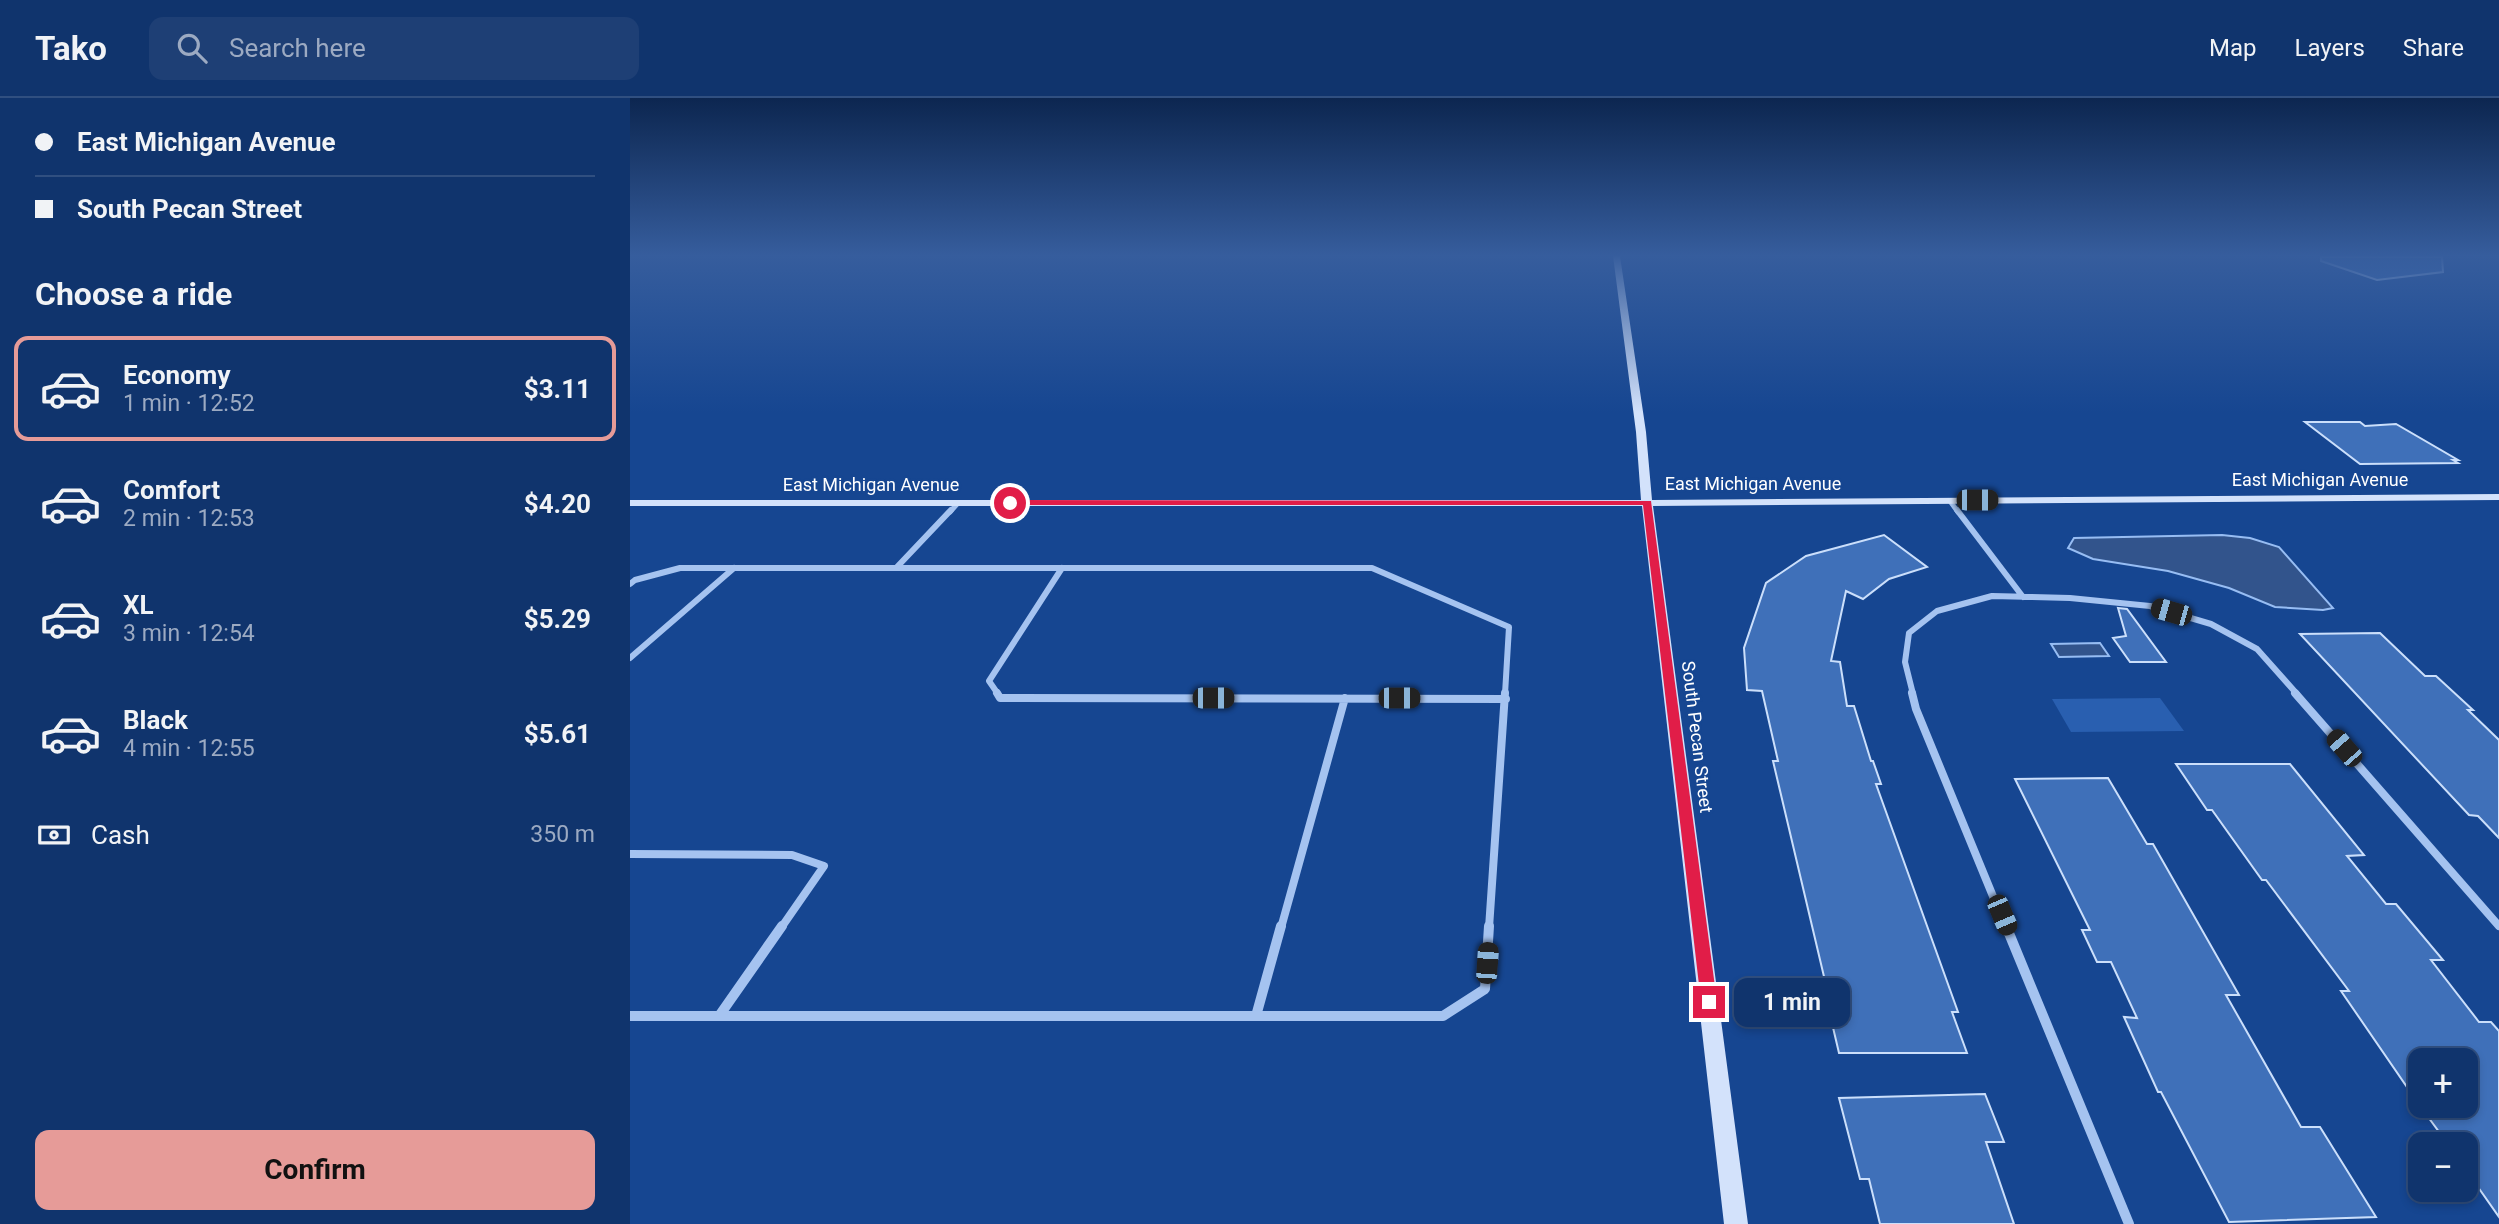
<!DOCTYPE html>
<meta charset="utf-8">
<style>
:root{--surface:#10346d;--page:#1e3f75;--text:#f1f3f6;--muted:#9caac2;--line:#304f80;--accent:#e69b98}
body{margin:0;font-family:Roboto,sans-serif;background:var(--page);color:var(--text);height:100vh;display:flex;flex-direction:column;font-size:26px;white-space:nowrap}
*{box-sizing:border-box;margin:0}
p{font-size:23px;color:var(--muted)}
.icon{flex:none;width:38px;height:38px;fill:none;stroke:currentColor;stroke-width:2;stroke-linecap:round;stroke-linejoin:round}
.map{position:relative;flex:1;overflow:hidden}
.side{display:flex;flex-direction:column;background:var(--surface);width:630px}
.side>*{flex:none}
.guide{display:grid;align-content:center;height:154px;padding:0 35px;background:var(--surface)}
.buttons{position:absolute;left:1778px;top:950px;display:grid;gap:14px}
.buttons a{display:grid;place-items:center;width:70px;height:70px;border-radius:14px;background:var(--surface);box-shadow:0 4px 10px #0003,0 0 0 2px var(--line);font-size:35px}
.end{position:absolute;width:32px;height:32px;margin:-16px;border:9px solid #e11d48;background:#fff;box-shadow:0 0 0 4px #fff}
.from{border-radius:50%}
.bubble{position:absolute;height:49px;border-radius:14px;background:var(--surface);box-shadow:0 4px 10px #0003,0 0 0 2px var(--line);font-size:23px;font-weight:700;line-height:49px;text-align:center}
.car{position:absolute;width:21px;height:42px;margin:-21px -10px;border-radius:9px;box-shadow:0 0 5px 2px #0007;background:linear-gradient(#222 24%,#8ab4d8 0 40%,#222 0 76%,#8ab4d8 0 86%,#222 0)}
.guide b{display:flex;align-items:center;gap:24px;height:66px;font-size:26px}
.guide b+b{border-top:2px solid var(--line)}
.guide i{width:18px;height:18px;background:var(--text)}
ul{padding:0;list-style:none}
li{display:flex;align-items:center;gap:21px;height:105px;margin:0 14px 10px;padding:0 21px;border:4px solid transparent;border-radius:14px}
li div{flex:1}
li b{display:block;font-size:26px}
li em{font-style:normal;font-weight:700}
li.active{border-color:var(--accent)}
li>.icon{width:63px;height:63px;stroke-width:1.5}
h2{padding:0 35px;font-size:32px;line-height:84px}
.pay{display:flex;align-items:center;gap:18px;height:77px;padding:0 35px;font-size:26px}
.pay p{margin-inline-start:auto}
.button{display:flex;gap:14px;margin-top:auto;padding:14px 35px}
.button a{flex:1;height:80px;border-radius:14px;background:var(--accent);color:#111;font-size:28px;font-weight:700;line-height:80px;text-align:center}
header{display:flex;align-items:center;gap:42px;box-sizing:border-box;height:98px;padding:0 35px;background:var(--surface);border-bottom:2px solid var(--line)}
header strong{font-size:33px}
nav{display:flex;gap:38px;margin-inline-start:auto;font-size:24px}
.search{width:490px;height:63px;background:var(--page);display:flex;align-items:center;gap:18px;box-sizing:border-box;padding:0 24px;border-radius:14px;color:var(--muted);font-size:26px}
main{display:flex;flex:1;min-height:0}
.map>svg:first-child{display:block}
</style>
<header>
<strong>Tako</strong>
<div class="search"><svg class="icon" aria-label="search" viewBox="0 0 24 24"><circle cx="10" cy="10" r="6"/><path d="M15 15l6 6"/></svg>Search here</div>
<nav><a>Map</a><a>Layers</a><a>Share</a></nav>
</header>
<main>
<section class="side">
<div class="guide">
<b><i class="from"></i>East Michigan Avenue</b>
<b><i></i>South Pecan Street</b>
</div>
<h2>Choose a ride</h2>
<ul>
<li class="active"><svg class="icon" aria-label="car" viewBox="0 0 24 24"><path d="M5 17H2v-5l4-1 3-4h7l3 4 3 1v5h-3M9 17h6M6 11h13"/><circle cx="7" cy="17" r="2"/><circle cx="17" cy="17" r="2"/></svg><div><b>Economy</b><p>1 min · 12:52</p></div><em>$3.11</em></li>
<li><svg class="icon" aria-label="car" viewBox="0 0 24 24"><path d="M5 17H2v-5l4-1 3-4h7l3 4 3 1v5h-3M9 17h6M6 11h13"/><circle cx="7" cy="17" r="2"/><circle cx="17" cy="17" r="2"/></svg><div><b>Comfort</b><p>2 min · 12:53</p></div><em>$4.20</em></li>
<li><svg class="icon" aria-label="car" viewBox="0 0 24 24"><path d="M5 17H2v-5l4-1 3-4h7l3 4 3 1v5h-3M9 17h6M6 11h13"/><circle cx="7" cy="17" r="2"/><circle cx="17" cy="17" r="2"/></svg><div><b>XL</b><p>3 min · 12:54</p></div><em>$5.29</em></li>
<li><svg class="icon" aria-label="car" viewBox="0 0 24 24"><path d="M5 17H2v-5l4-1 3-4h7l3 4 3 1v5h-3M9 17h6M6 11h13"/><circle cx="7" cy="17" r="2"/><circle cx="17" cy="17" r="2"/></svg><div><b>Black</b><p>4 min · 12:55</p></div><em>$5.61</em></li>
</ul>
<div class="pay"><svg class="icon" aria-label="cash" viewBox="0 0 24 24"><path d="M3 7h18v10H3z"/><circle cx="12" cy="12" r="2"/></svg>Cash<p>350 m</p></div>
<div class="button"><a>Confirm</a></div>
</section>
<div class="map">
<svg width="1869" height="1126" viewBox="0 0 1869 1126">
<rect width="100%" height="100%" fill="#164691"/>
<path fill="#295fb0" d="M 1530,600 L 1554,633 L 1441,634 L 1422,601 Z"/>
<path fill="#32548c" stroke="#97bdf3" stroke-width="2" d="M 1592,437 L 1620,440 L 1649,449 L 1703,510 L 1693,512 L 1645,509 L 1599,490 L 1538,473 L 1463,461 L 1438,450 L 1444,440 Z
M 1470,545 L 1479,558 L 1429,559 L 1421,546 Z"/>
<path fill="#3f70b9" stroke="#cbdffb" stroke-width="2" d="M 1691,159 L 1812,159 L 1813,174 L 1747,182 L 1691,163 Z
M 1675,324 L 1730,324 L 1735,328 L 1766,326 L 1828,362 L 1823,362 L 1828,365 L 1730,366 Z
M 1254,437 L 1297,469 L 1259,481 L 1233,501 L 1216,493 L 1201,563 L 1210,564 L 1217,608 L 1224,608 L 1241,663 L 1243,663 L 1251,686 L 1246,686 L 1328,914 L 1322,914 L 1337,955 L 1209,955 L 1193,887 L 1196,887 L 1143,663 L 1148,663 L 1132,593 L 1117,592 L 1114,550 L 1136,485 L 1176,458 Z
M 1488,510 L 1497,511 L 1536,564 L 1500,564 L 1483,540 L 1496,538 Z
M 1750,535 L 1795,578 L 1806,578 L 1843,612 L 1838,612 L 1869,642 L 1869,740 L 1848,718 L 1839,717 L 1670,536 Z
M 1546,666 L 1660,666 L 1734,757 L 1717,758 L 1756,806 L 1766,806 L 1813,862 L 1801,862 L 1849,924 L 1861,924 L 1869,933 L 1869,1119 L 1836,1072 L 1836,1046 L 1818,1046 L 1790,1008 L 1836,1008 L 1836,960 L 1790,960 L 1790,1008 L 1711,893 L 1719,893 L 1636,782 L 1632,782 L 1582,712 L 1577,712 Z
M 1478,680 L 1517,746 L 1523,746 L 1609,897 L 1596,897 L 1671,1029 L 1690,1029 L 1746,1119 L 1599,1124 L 1531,994 L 1528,994 L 1494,919 L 1507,920 L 1481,864 L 1467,864 L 1452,832 L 1460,832 L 1385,681 Z
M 1355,996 L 1374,1044 L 1356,1044 L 1384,1126 L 1250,1126 L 1239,1081 L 1230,1081 L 1209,1000 Z"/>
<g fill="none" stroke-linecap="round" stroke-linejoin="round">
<path stroke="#a5c3f0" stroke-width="5" d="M 1320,403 L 1328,414
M 320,414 L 328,405"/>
<path stroke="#a5c3f0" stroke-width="6" d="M 1327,412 L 1393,499
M 267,469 L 321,412
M 0,486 L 5,482 L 50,470 L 742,470 L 879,529 L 875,596
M 0,560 L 104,470
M 368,596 L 359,583 L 432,470
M 1283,596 L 1275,564 L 1279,535 L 1307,513 L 1362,498 L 1440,500 L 1520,508 L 1581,526 L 1627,551 L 1667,596"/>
<path stroke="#a5c3f0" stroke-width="8" d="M 367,595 L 370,600 L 876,601
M 1282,595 L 1286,611 L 1376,830
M 1665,595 L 1869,828
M 0,756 L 162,757 L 194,768 L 151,830
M 651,830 L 715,600
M 859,830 L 875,595"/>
<path stroke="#a5c3f0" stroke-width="10" d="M 1376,828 L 1499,1126
M 0,918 L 813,918 L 855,891 L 859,828
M 89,918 L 152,828
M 626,918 L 651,828"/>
<path fill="#d3e2fb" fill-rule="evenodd" d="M 983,158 L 990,158 L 1016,334 L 1022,402 L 1869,396 L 1869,402 L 1023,408 L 1118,1126 L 1094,1126 L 1012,408 L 0,408 L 0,402 L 1011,402 L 1006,334 Z"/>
</g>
<linearGradient id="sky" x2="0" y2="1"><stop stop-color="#0c2650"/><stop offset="0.5" stop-color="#365d9d"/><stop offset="1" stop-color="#365d9d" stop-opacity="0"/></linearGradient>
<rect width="1869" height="315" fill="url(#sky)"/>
<path fill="#e11d48" d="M 380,402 L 1021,403 L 1087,904 L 1085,909 L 1073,909 L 1071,904 L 1013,407 L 377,407 L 375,405 Z"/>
<g text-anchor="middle" stroke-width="5" stroke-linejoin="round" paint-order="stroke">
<g font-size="18" fill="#fff" stroke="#164691">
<text x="1690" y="388">East Michigan Avenue</text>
<text x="1123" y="392">East Michigan Avenue</text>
<text x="241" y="393">East Michigan Avenue</text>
<text transform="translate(1067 639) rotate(83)" y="6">South Pecan Street</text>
</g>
</g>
</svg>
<div class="buttons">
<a>+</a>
<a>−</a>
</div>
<i class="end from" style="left:380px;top:405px"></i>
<i class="end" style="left:1079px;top:904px"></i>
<div class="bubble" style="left:1104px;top:880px;width:116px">1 min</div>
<i class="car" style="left:1347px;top:402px;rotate:90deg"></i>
<i class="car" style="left:1541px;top:514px;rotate:286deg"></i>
<i class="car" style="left:583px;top:600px;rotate:90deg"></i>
<i class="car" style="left:769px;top:600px;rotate:90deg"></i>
<i class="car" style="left:1714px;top:650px;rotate:319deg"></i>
<i class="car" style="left:1372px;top:817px;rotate:157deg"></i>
<i class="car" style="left:857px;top:865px;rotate:4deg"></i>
</div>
</main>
